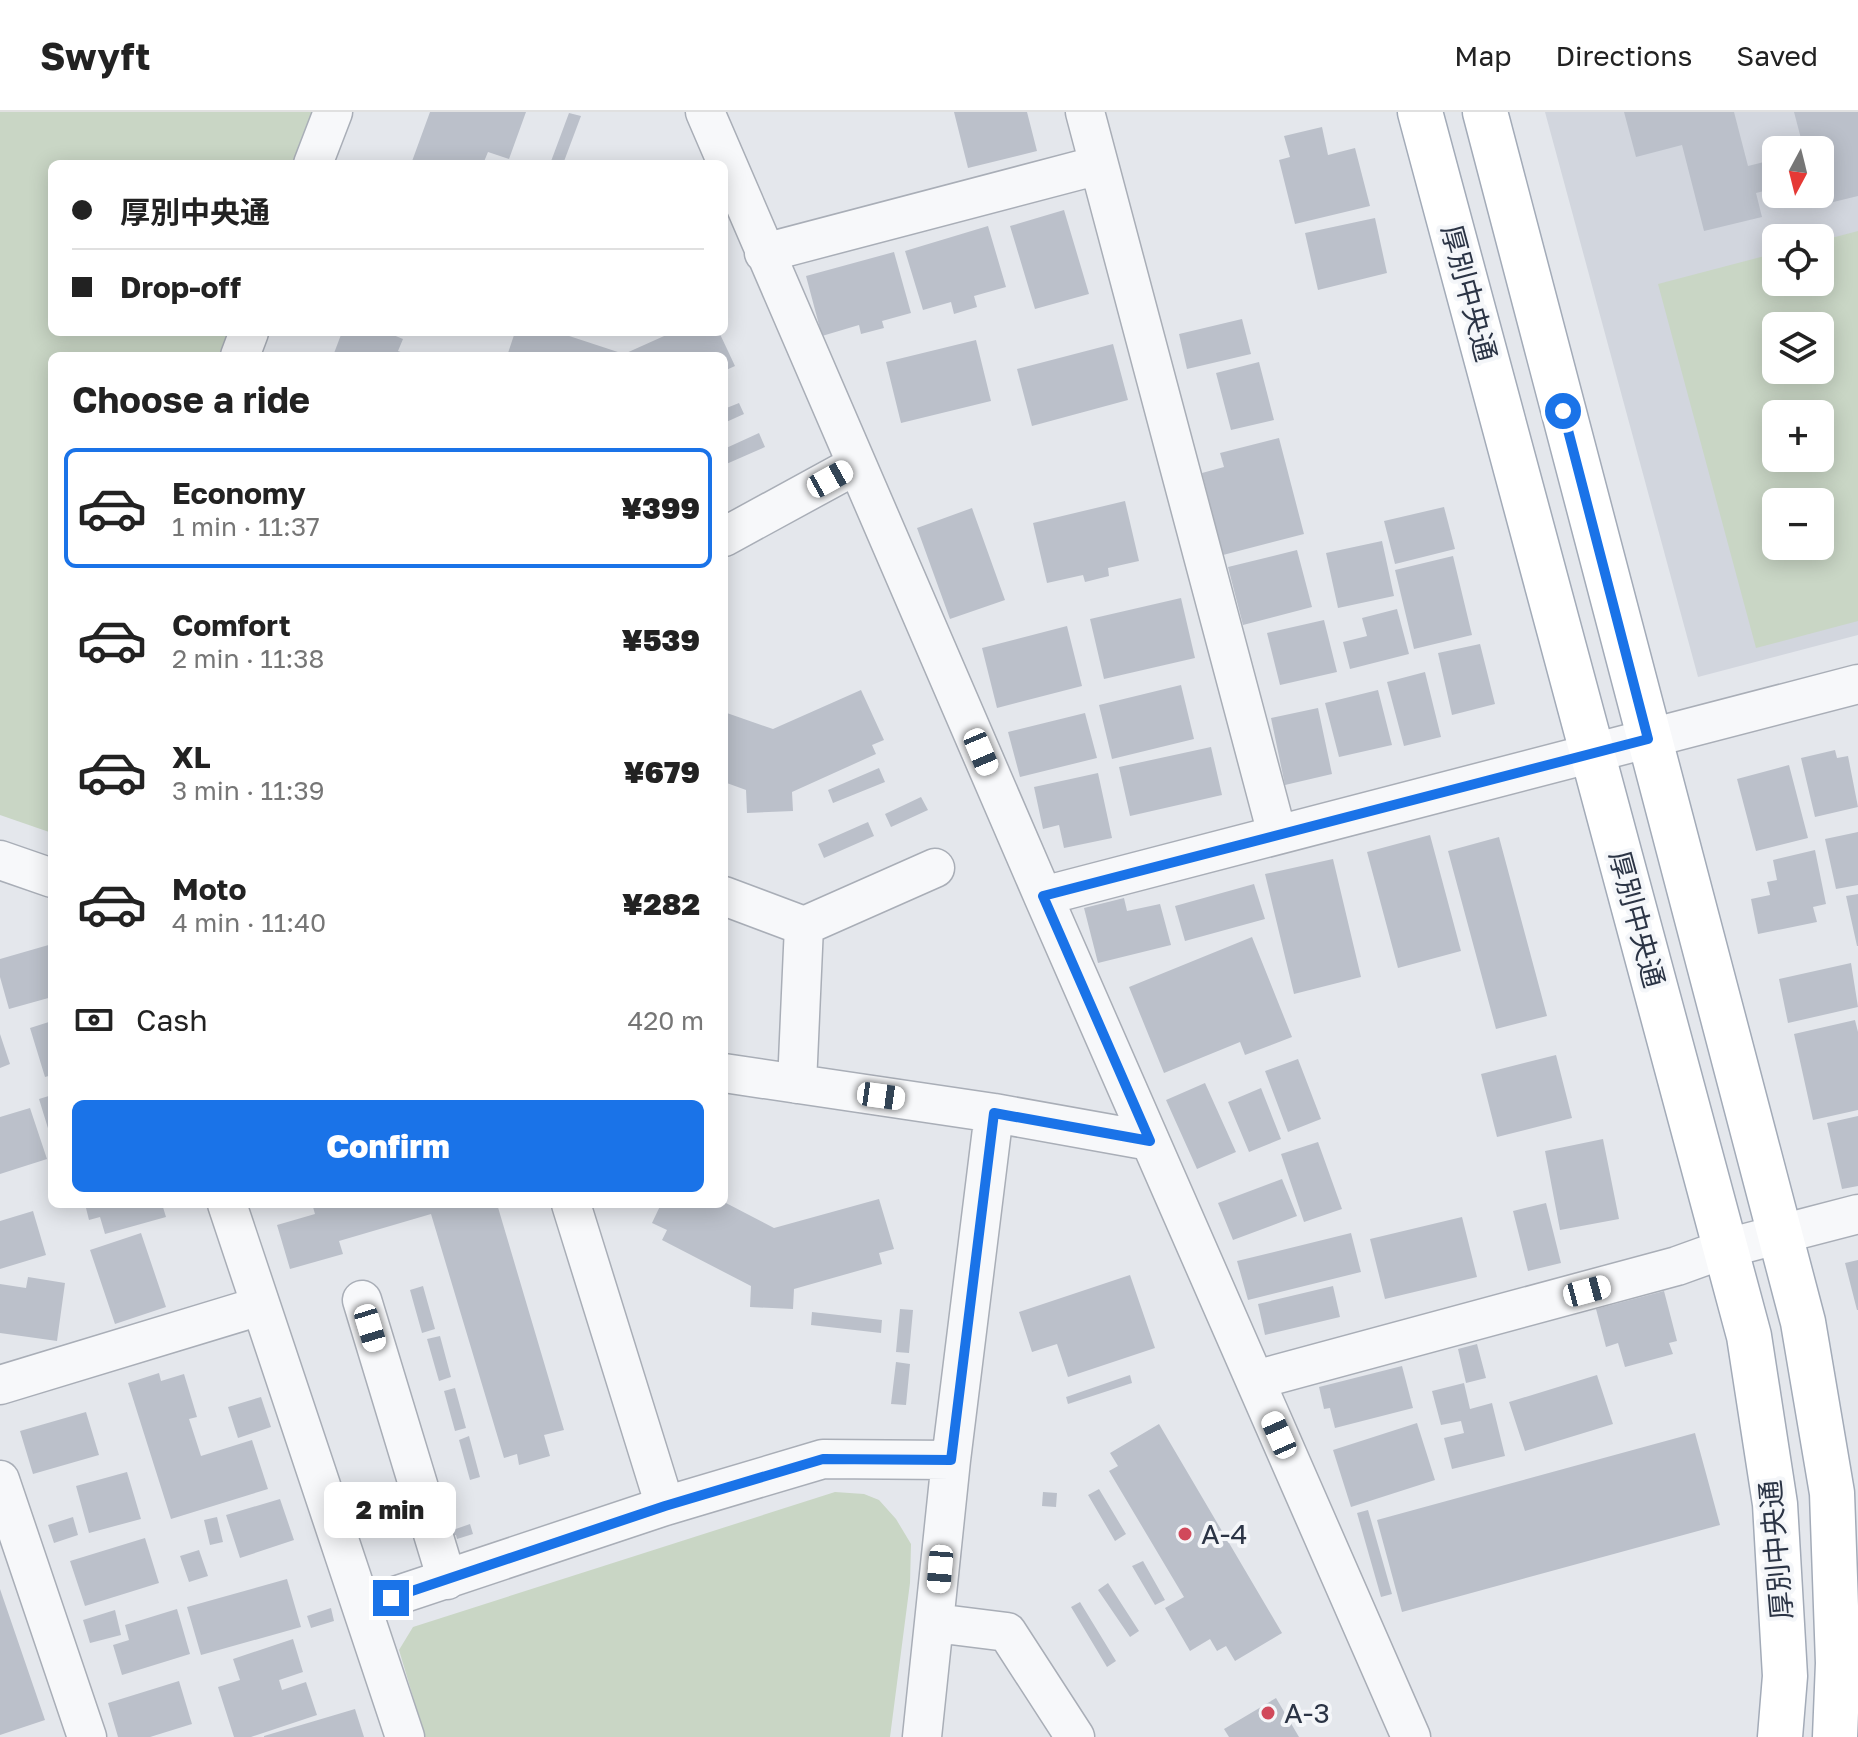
<!DOCTYPE html>
<meta charset="utf-8">
<style>
:root{--surface:#fff;--page:#f6f6f6;--text:#222;--muted:#767676;--line:#e0e0e0;--accent:#1a73e8}
body{margin:0;font-family:"Golos Text","Noto Sans JP",sans-serif;background:var(--page);color:var(--text);height:100vh;display:flex;flex-direction:column;font-size:30px;white-space:nowrap}
*{box-sizing:border-box;margin:0}
p{font-size:26px;color:var(--muted)}
.icon{flex:none;width:44px;height:44px;fill:none;stroke:currentColor;stroke-width:2;stroke-linecap:round;stroke-linejoin:round}
.map{position:relative;flex:1;overflow:hidden}
.details{position:absolute;left:48px;top:240px;width:680px;height:856px;display:flex;flex-direction:column;background:var(--surface);border-radius:12px;box-shadow:0 4px 20px #0003}
.details>*{flex:none}
.hud{position:absolute;left:48px;top:48px;width:680px;height:176px;border-radius:12px;box-shadow:0 4px 20px #0003;display:grid;align-content:center;height:176px;padding:0 24px;background:var(--surface)}
.needle{width:52px;rotate:187deg}
.fabs{position:absolute;left:1762px;top:24px;display:grid;gap:16px}
.fabs a{display:grid;place-items:center;width:72px;height:72px;border-radius:12px;background:var(--surface);box-shadow:0 4px 20px #0003;font-size:40px}
.end{position:absolute;width:36px;height:36px;margin:-18px;border:10px solid #1a73e8;background:#fff;box-shadow:0 0 0 4px #fff}
.from{border-radius:50%}
.bubble{position:absolute;height:56px;border-radius:12px;background:var(--surface);box-shadow:0 4px 20px #0003;font-size:26px;font-weight:800;line-height:56px;text-align:center}
.car{position:absolute;width:24px;height:48px;margin:-24px -12px;border-radius:10px;box-shadow:0 0 6px 2px #0007;background:linear-gradient(#fff 24%,#345 0 40%,#fff 0 76%,#345 0 86%,#fff 0)}
.hud b{display:flex;align-items:center;gap:28px;height:76px;font-size:30px}
.hud b+b{border-top:2px solid var(--line)}
.hud i{width:20px;height:20px;background:var(--text)}
ul{padding:0;list-style:none}
li{display:flex;align-items:center;gap:24px;height:120px;margin:0 16px 12px;padding:0 8px;border:4px solid transparent;border-radius:12px}
li div{flex:1}
li b{display:block;font-size:30px}
li em{font-style:normal;font-weight:800}
li.selected{border-color:var(--accent)}
li>.icon{width:72px;height:72px;stroke-width:1.5}
h2{padding:0 24px;font-size:36px;line-height:96px}
.pay{display:flex;align-items:center;gap:20px;height:88px;padding:0 24px;font-size:30px}
.pay p{margin-inline-start:auto}
.cta{display:flex;gap:16px;margin-top:auto;padding:16px 24px}
.cta a{flex:1;height:92px;border-radius:12px;background:var(--accent);color:#fff;font-size:32px;font-weight:800;line-height:92px;text-align:center}
header{display:flex;align-items:center;gap:48px;box-sizing:border-box;height:112px;padding:0 40px;background:var(--surface);border-bottom:2px solid var(--line)}
header strong{font-size:38px}
nav{display:flex;gap:44px;margin-inline-start:auto;font-size:28px}
.map>svg:first-child{display:block}
</style>
<header>
<strong>Swyft</strong>
<nav><a>Map</a><a>Directions</a><a>Saved</a></nav>
</header>
<div class="map">
<svg width="1858" height="1625" viewBox="0 0 1858 1625">
<rect width="100%" height="100%" fill="#e4e7ec"/>
<path fill="#d2d6de" fill-rule="evenodd" d="M 1545,0 L 1858,0 L 1858,523 L 1698,565 ZM 1776,38 L 1820,38 L 1820,82 L 1776,82 ZM 1776,126 L 1820,126 L 1820,170 L 1776,170 ZM 1776,214 L 1820,214 L 1820,258 L 1776,258 ZM 1776,302 L 1820,302 L 1820,346 L 1776,346 ZM 1776,390 L 1820,390 L 1820,434 L 1776,434 Z"/>
<path fill="#c9d6c5" fill-rule="evenodd" d="M 0,0 L 324,0 L 303,52 L 52,52 L 52,220 L 238,220 L 228,244 L 52,244 L 52,721 L 0,703 Z
M 1858,119 L 1858,509 L 1756,536 L 1658,172 L 1776,141 L 1776,170 L 1820,170 L 1820,129 ZM 1776,214 L 1820,214 L 1820,258 L 1776,258 ZM 1776,302 L 1820,302 L 1820,346 L 1776,346 ZM 1776,390 L 1820,390 L 1820,434 L 1776,434 Z
M 835,1380 L 864,1382 L 879,1388 L 896,1407 L 911,1432 L 910,1471 L 890,1625 L 425,1625 L 399,1538 L 413,1515 Z"/>
<path fill="#bbc0ca" d="M 430,0 L 526,0 L 509,47 L 488,40 L 483,52 L 411,52 Z
M 954,0 L 1027,0 L 1037,39 L 968,56 Z
M 1624,0 L 1734,0 L 1748,54 L 1776,47 L 1776,76 L 1756,81 L 1762,105 L 1704,119 L 1682,33 L 1636,45 Z
M 1794,0 L 1858,0 L 1858,84 L 1817,94 L 1814,82 L 1820,82 L 1820,38 L 1804,38 Z
M 569,1 L 581,4 L 563,52 L 550,52 Z
M 1322,15 L 1328,43 L 1355,36 L 1370,94 L 1295,112 L 1279,48 L 1290,45 L 1284,24 Z
M 1064,98 L 1089,182 L 1035,197 L 1010,114 Z
M 1375,106 L 1387,161 L 1318,178 L 1305,121 Z
M 988,114 L 1006,175 L 974,184 L 977,195 L 954,202 L 951,190 L 923,198 L 905,139 Z
M 894,140 L 911,201 L 882,209 L 884,216 L 861,222 L 859,213 L 822,224 L 806,164 Z
M 1242,207 L 1251,242 L 1187,257 L 1179,222 Z
M 342,220 L 386,220 L 403,227 L 398,239 L 411,244 L 333,244 Z
M 515,220 L 557,220 L 624,242 L 673,220 L 719,220 L 735,254 L 724,259 L 724,244 L 507,244 Z
M 976,228 L 991,289 L 901,311 L 886,250 Z
M 1113,232 L 1128,288 L 1032,314 L 1017,257 Z
M 1259,250 L 1274,308 L 1231,318 L 1216,261 Z
M 739,291 L 744,302 L 724,311 L 724,297 Z
M 759,321 L 765,335 L 724,353 L 724,337 Z
M 1279,326 L 1304,422 L 1223,443 L 1202,361 L 1224,355 L 1220,341 Z
M 1125,389 L 1139,449 L 1108,456 L 1109,464 L 1085,470 L 1083,463 L 1047,471 L 1033,411 Z
M 1444,395 L 1455,437 L 1395,452 L 1384,409 Z
M 972,396 L 1005,488 L 950,507 L 917,416 Z
M 1382,429 L 1394,484 L 1338,496 L 1326,441 Z
M 1297,438 L 1312,495 L 1243,513 L 1228,455 Z
M 1453,444 L 1472,523 L 1414,537 L 1395,458 Z
M 1181,486 L 1195,546 L 1104,567 L 1090,507 Z
M 1397,497 L 1409,542 L 1350,557 L 1343,530 L 1367,524 L 1362,506 Z
M 1324,508 L 1337,560 L 1280,573 L 1267,521 Z
M 1067,514 L 1082,574 L 997,596 L 982,536 Z
M 1480,532 L 1495,592 L 1452,603 L 1438,541 Z
M 1425,560 L 1441,625 L 1404,634 L 1387,570 Z
M 1181,573 L 1194,627 L 1112,647 L 1099,593 Z
M 861,578 L 884,628 L 872,633 L 876,642 L 792,680 L 793,699 L 747,701 L 746,678 L 724,670 L 724,600 L 773,617 Z
M 1378,578 L 1392,633 L 1339,645 L 1325,591 Z
M 1318,596 L 1332,662 L 1285,673 L 1271,606 Z
M 1085,601 L 1097,646 L 1020,665 L 1008,620 Z
M 1211,635 L 1222,683 L 1130,704 L 1119,655 Z
M 1835,638 L 1837,646 L 1848,644 L 1858,695 L 1815,705 L 1801,646 Z
M 1789,653 L 1808,726 L 1756,739 L 1737,667 Z
M 879,656 L 885,670 L 833,691 L 828,678 Z
M 1098,661 L 1112,726 L 1064,736 L 1059,713 L 1043,717 L 1034,675 Z
M 921,685 L 928,698 L 891,715 L 885,702 Z
M 868,710 L 874,724 L 824,746 L 818,732 Z
M 1858,720 L 1858,773 L 1836,777 L 1825,727 Z
M 1430,723 L 1461,839 L 1398,856 L 1367,740 Z
M 1499,725 L 1547,904 L 1496,917 L 1448,739 Z
M 1815,738 L 1826,792 L 1813,795 L 1817,810 L 1758,822 L 1751,787 L 1770,783 L 1767,770 L 1777,768 L 1773,748 Z
M 1333,747 L 1361,865 L 1294,882 L 1265,762 Z
M 1254,772 L 1265,807 L 1185,829 L 1175,794 Z
M 1858,782 L 1858,834 L 1857,834 L 1846,784 Z
M 1124,786 L 1127,799 L 1160,792 L 1171,833 L 1098,851 L 1084,796 Z
M 1252,825 L 1292,925 L 1245,943 L 1240,930 L 1164,961 L 1129,875 Z
M 52,832 L 52,885 L 9,897 L 0,865 L 0,847 Z
M 1851,851 L 1858,895 L 1788,911 L 1779,867 Z
M 1855,908 L 1858,920 L 1858,998 L 1813,1008 L 1794,922 Z
M 52,909 L 52,963 L 45,965 L 30,916 Z
M 0,922 L 10,952 L 0,956 Z
M 1556,943 L 1572,1006 L 1497,1025 L 1481,962 Z
M 1298,947 L 1321,1007 L 1288,1020 L 1265,959 Z
M 1205,971 L 1236,1040 L 1197,1057 L 1166,988 Z
M 1261,976 L 1281,1027 L 1249,1040 L 1228,990 Z
M 52,983 L 52,1026 L 51,1026 L 39,987 Z
M 30,996 L 47,1047 L 0,1062 L 0,1005 Z
M 1858,1004 L 1858,1074 L 1842,1077 L 1827,1011 Z
M 1603,1027 L 1619,1107 L 1560,1118 L 1545,1039 Z
M 1318,1030 L 1342,1097 L 1304,1110 L 1281,1042 Z
M 1282,1067 L 1297,1104 L 1233,1128 L 1218,1091 Z
M 879,1087 L 894,1137 L 879,1141 L 882,1152 L 794,1177 L 793,1197 L 750,1195 L 751,1174 L 662,1128 L 667,1118 L 652,1111 L 661,1092 L 724,1090 L 774,1116 Z
M 1546,1091 L 1561,1151 L 1528,1159 L 1513,1099 Z
M 85,1092 L 162,1092 L 166,1105 L 105,1122 L 100,1105 L 89,1108 Z
M 324,1092 L 497,1092 L 564,1318 L 544,1323 L 550,1344 L 519,1353 L 517,1342 L 504,1346 L 431,1102 L 339,1129 L 343,1142 L 290,1157 L 277,1113 L 315,1102 L 313,1095 Z
M 33,1099 L 46,1143 L 0,1157 L 0,1109 Z
M 1462,1105 L 1477,1165 L 1385,1187 L 1370,1127 Z
M 141,1121 L 166,1195 L 115,1212 L 90,1138 Z
M 1351,1121 L 1361,1160 L 1248,1188 L 1237,1149 Z
M 1858,1148 L 1858,1198 L 1857,1198 L 1845,1151 Z
M 1130,1163 L 1155,1236 L 1068,1265 L 1057,1232 L 1032,1240 L 1019,1200 Z
M 28,1165 L 65,1171 L 57,1229 L 0,1221 L 0,1172 L 26,1176 Z
M 423,1174 L 435,1217 L 422,1221 L 410,1178 Z
M 1333,1174 L 1340,1205 L 1265,1223 L 1258,1192 Z
M 1664,1179 L 1677,1229 L 1669,1231 L 1673,1242 L 1625,1255 L 1618,1231 L 1606,1235 L 1596,1197 Z
M 900,1197 L 913,1198 L 909,1241 L 896,1240 Z
M 812,1200 L 882,1208 L 881,1221 L 811,1213 Z
M 440,1224 L 451,1265 L 439,1269 L 427,1227 Z
M 1477,1232 L 1486,1266 L 1466,1271 L 1458,1237 Z
M 896,1250 L 910,1252 L 906,1293 L 891,1292 Z
M 1402,1254 L 1413,1296 L 1335,1316 L 1330,1296 L 1324,1297 L 1319,1275 Z
M 159,1261 L 161,1269 L 184,1262 L 197,1305 L 189,1307 L 201,1344 L 252,1328 L 268,1377 L 171,1407 L 128,1271 Z
M 1130,1263 L 1132,1271 L 1068,1292 L 1066,1285 Z
M 1597,1263 L 1613,1312 L 1525,1339 L 1509,1290 Z
M 1464,1271 L 1470,1297 L 1492,1291 L 1505,1344 L 1452,1357 L 1444,1326 L 1464,1321 L 1461,1309 L 1441,1313 L 1432,1279 Z
M 455,1276 L 466,1316 L 455,1319 L 444,1279 Z
M 261,1285 L 271,1315 L 238,1326 L 228,1295 Z
M 86,1300 L 99,1343 L 33,1362 L 20,1319 Z
M 1417,1311 L 1435,1368 L 1351,1395 L 1333,1338 Z
M 1159,1312 L 1282,1521 L 1235,1549 L 1226,1534 L 1217,1539 L 1210,1527 L 1190,1539 L 1165,1496 L 1184,1485 L 1109,1359 L 1118,1354 L 1110,1341 Z
M 1695,1321 L 1720,1413 L 1402,1500 L 1377,1408 Z
M 469,1324 L 480,1365 L 470,1368 L 459,1328 Z
M 127,1360 L 141,1407 L 89,1421 L 76,1374 Z
M 1099,1377 L 1126,1422 L 1115,1429 L 1088,1383 Z
M 1043,1380 L 1057,1381 L 1056,1395 L 1042,1394 Z
M 280,1387 L 294,1428 L 240,1446 L 226,1403 Z
M 1368,1398 L 1392,1482 L 1381,1485 L 1357,1401 Z
M 73,1405 L 78,1423 L 54,1431 L 48,1413 Z
M 217,1405 L 223,1430 L 210,1433 L 204,1408 Z
M 470,1412 L 473,1422 L 457,1427 L 456,1423 L 451,1424 L 450,1419 Z
M 145,1426 L 159,1471 L 85,1494 L 70,1449 Z
M 199,1438 L 208,1464 L 189,1470 L 180,1444 Z
M 1143,1449 L 1165,1488 L 1155,1493 L 1132,1454 Z
M 287,1467 L 301,1515 L 201,1543 L 187,1495 Z
M 1108,1471 L 1139,1519 L 1130,1525 L 1098,1478 Z
M 0,1477 L 45,1608 L 0,1623 Z
M 1080,1490 L 1116,1549 L 1107,1555 L 1071,1495 Z
M 331,1496 L 334,1509 L 311,1516 L 307,1504 Z
M 177,1497 L 190,1542 L 122,1563 L 113,1533 L 129,1528 L 125,1513 Z
M 115,1498 L 121,1523 L 90,1531 L 83,1508 Z
M 293,1527 L 303,1560 L 279,1568 L 282,1578 L 306,1570 L 317,1603 L 251,1625 L 234,1625 L 218,1575 L 240,1568 L 233,1547 Z
M 179,1569 L 192,1612 L 150,1625 L 118,1625 L 108,1591 Z
M 1276,1586 L 1299,1625 L 1229,1625 L 1224,1617 Z
M 355,1597 L 364,1625 L 264,1625 L 264,1624 Z"/>
<g fill="none" stroke-linecap="round" stroke-linejoin="round">
<defs>
<path id="minor" d="M 705,0 L 1043,784 L 1411,1625
M 1085,0 L 1277,722
M 313,52 L 333,0
M 764,141 L 1099,53
M 240,244 L 249,220
M 724,425 L 856,353
M 0,748 L 52,766
M 724,784 L 804,814 L 935,756
M 1043,784 L 1858,572
M 724,961 L 994,1001 L 1150,1029
M 797,972 L 804,814
M 227,1092 L 405,1625
M 571,1092 L 665,1394
M 362,1188 L 447,1468
M 1255,1268 L 1677,1154 L 1727,1136 L 1858,1102
M 0,1273 L 260,1194
M 0,1368 L 87,1625
M 362,1495 L 665,1394 L 823,1347 L 951,1348
M 935,1511 L 1007,1520 L 1075,1625
M 922,1625 L 951,1348 L 994,1001"/>
<path id="major" d="M 1420,0 L 1749,1224 L 1775,1392 L 1785,1564 L 1780,1625
M 1485,0 L 1803,1210 L 1832,1381 L 1838,1551 L 1835,1625"/>
</defs>
<use href="#minor" stroke="#a9aeb7" stroke-width="41"/>
<use href="#major" stroke="#a3abb8" stroke-width="47"/>
<use href="#minor" stroke="#f7f8fa" stroke-width="38"/>
<use href="#major" stroke="#fff" stroke-width="44"/>
</g>
<g fill="none" stroke-linecap="round" stroke-linejoin="round">
<path stroke="#1a73e8" stroke-width="10" d="M 391,1486 L 665,1394 L 823,1347 L 951,1348 L 994,1001 L 1150,1029 L 1043,784 L 1648,627 L 1563,299"/>
</g>
<g fill="#d1495b" stroke="#f4f6f9" stroke-width="3">
<circle cx="1185" cy="1422" r="8"/>
<circle cx="1268" cy="1601" r="8"/>
</g>
<g text-anchor="middle" stroke-width="8" stroke-linejoin="round" paint-order="stroke">
<g font-size="28" fill="#2b3445" stroke="#f4f6f9">
<text transform="translate(1469 181) rotate(75)" y="10">厚別中央通</text>
<text transform="translate(1637 807) rotate(75)" y="10">厚別中央通</text>
<text transform="translate(1776 1438) rotate(-95)" y="10">厚別中央通</text>
</g>
<g font-size="28" fill="#2b3445" stroke="#f4f6f9" text-anchor="start">
<text x="1201" y="1432">A-4</text>
<text x="1284" y="1611">A-3</text>
</g>
</g>
</svg>
<div class="fabs">
<a><svg class="needle" viewBox="-14 -14 28 28"><path d="M0-13l5 13h-10z" fill="#e53935"/><path d="M0 13l5-13h-10z" fill="#767676"/></svg></a>
<a><svg class="icon" aria-label="locate" viewBox="0 0 24 24"><circle cx="12" cy="12" r="6"/><path d="M12 2v4M12 18v4M2 12h4M18 12h4"/></svg></a>
<a><svg class="icon" aria-label="layers" viewBox="0 0 24 24"><path d="M12 4l9 5-9 5-9-5zM3 14l9 5 9-5"/></svg></a>
<a>+</a>
<a>−</a>
</div>
<i class="end from" style="left:1563px;top:299px"></i>
<i class="end" style="left:391px;top:1486px"></i>
<div class="bubble" style="left:324px;top:1370px;width:132px">2 min</div>
<i class="car" style="left:830px;top:367px;rotate:61deg"></i>
<i class="car" style="left:981px;top:640px;rotate:157deg"></i>
<i class="car" style="left:881px;top:984px;rotate:98deg"></i>
<i class="car" style="left:1587px;top:1179px;rotate:75deg"></i>
<i class="car" style="left:370px;top:1216px;rotate:163deg"></i>
<i class="car" style="left:1279px;top:1323px;rotate:336deg"></i>
<i class="car" style="left:940px;top:1457px;rotate:185deg"></i>
<div class="hud">
<b><i class="from"></i>厚別中央通</b>
<b><i></i>Drop-off</b>
</div>
<section class="details">
<h2>Choose a ride</h2>
<ul>
<li class="selected"><svg class="icon" aria-label="car" viewBox="0 0 24 24"><path d="M5 17H2v-5l4-1 3-4h7l3 4 3 1v5h-3M9 17h6M6 11h13"/><circle cx="7" cy="17" r="2"/><circle cx="17" cy="17" r="2"/></svg><div><b>Economy</b><p>1 min · 11:37</p></div><em>¥399</em></li>
<li><svg class="icon" aria-label="car" viewBox="0 0 24 24"><path d="M5 17H2v-5l4-1 3-4h7l3 4 3 1v5h-3M9 17h6M6 11h13"/><circle cx="7" cy="17" r="2"/><circle cx="17" cy="17" r="2"/></svg><div><b>Comfort</b><p>2 min · 11:38</p></div><em>¥539</em></li>
<li><svg class="icon" aria-label="car" viewBox="0 0 24 24"><path d="M5 17H2v-5l4-1 3-4h7l3 4 3 1v5h-3M9 17h6M6 11h13"/><circle cx="7" cy="17" r="2"/><circle cx="17" cy="17" r="2"/></svg><div><b>XL</b><p>3 min · 11:39</p></div><em>¥679</em></li>
<li><svg class="icon" aria-label="car" viewBox="0 0 24 24"><path d="M5 17H2v-5l4-1 3-4h7l3 4 3 1v5h-3M9 17h6M6 11h13"/><circle cx="7" cy="17" r="2"/><circle cx="17" cy="17" r="2"/></svg><div><b>Moto</b><p>4 min · 11:40</p></div><em>¥282</em></li>
</ul>
<div class="pay"><svg class="icon" aria-label="cash" viewBox="0 0 24 24"><path d="M3 7h18v10H3z"/><circle cx="12" cy="12" r="2"/></svg>Cash<p>420 m</p></div>
<div class="cta"><a>Confirm</a></div>
</section>
</div>
